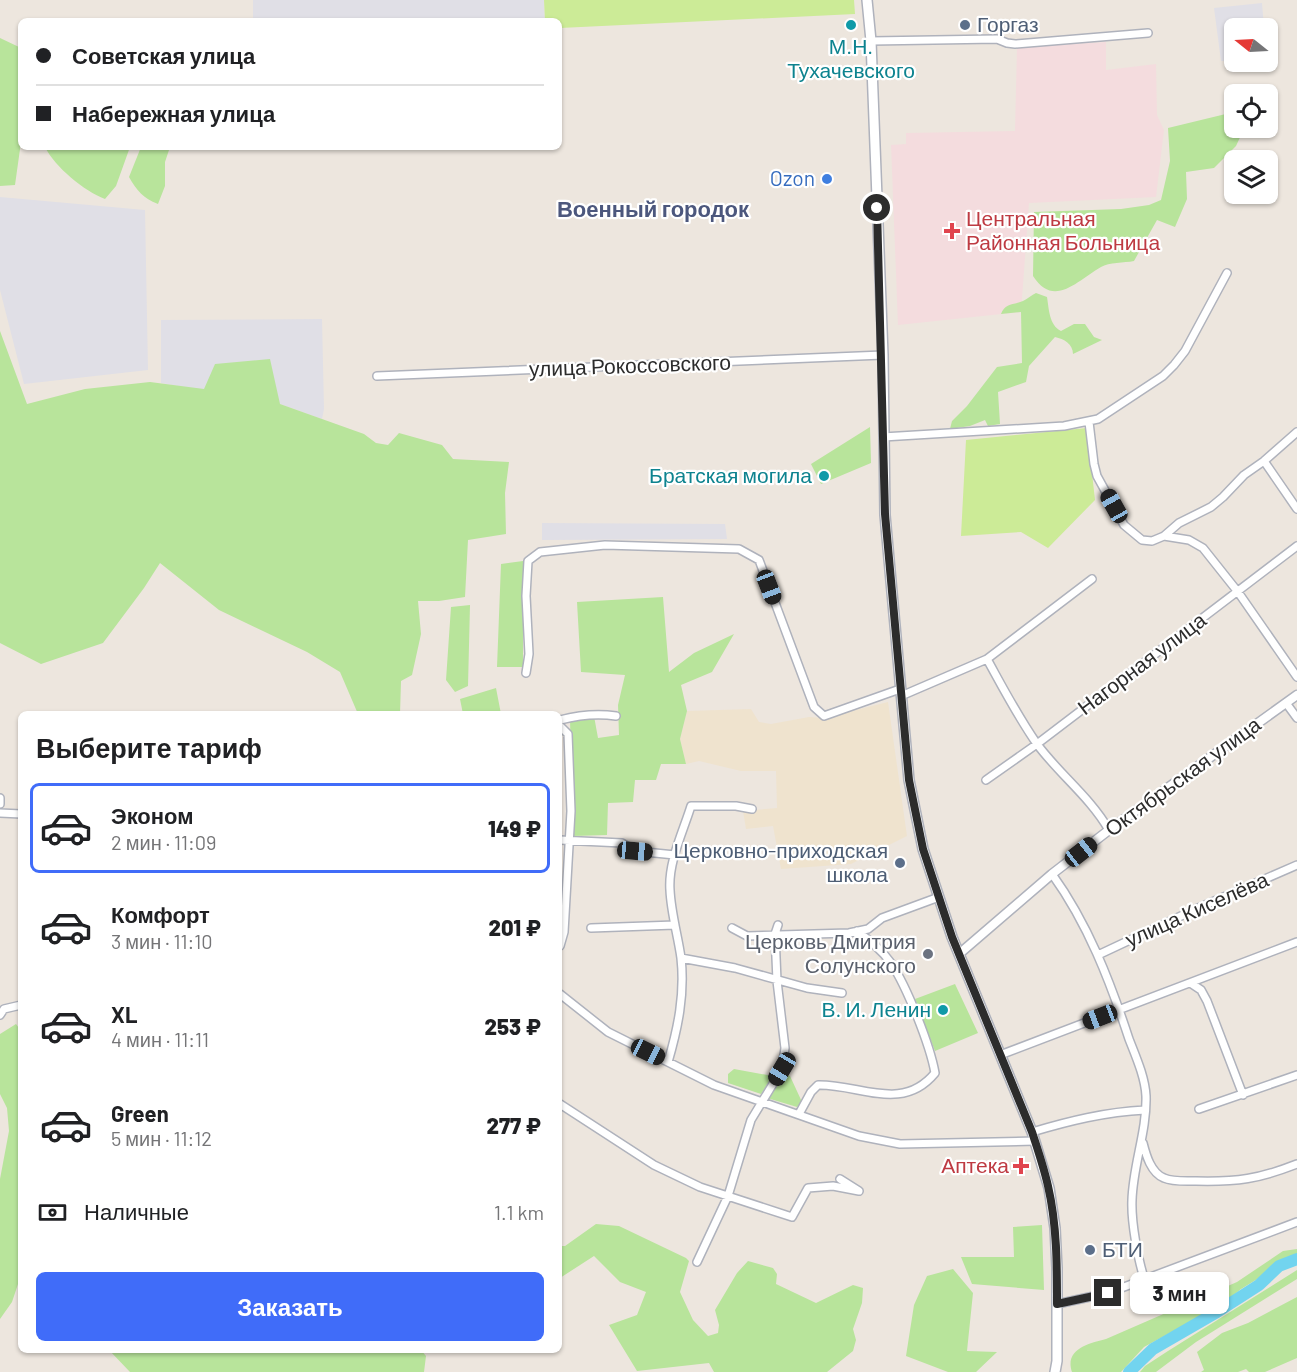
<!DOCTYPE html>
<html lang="ru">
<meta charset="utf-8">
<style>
:root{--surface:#fff;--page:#f6f6f6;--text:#202124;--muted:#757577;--line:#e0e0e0;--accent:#406cf9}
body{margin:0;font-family:Barlow,sans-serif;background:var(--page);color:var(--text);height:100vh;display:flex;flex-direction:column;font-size:22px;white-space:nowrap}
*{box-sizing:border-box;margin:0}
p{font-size:20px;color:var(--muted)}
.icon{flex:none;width:33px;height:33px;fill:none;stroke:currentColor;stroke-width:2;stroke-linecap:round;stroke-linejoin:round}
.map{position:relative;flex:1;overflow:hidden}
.details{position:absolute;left:18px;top:711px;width:544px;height:642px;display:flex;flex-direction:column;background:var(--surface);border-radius:9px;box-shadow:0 2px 4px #0004}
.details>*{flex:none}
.guide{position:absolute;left:18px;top:18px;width:544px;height:132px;border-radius:9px;box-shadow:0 2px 4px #0004;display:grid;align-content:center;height:132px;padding:0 18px;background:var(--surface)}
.needle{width:39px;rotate:288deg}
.fabs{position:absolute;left:1224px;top:18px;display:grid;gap:12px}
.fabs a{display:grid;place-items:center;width:54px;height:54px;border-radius:9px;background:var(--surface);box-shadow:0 2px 4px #0004;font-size:30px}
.end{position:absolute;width:27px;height:27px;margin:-14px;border:8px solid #2c2c2c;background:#fff;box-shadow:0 0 0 3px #fff}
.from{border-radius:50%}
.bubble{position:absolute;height:42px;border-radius:9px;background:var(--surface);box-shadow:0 2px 4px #0004;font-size:20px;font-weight:800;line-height:42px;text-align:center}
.car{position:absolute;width:18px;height:36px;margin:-18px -9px;border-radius:8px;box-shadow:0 0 4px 2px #0007;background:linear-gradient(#222 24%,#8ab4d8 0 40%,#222 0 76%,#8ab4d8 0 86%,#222 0)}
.guide b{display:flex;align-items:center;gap:21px;height:57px;font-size:22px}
.guide b+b{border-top:2px solid var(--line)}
.guide i{width:15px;height:15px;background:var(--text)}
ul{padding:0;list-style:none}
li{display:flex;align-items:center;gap:18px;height:90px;margin:0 12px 9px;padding:0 6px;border:3px solid transparent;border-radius:9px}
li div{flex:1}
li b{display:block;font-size:22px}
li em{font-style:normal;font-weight:800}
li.selected{border-color:var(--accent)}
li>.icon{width:54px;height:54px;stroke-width:1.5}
h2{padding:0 18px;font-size:27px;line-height:72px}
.pay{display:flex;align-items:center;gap:15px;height:66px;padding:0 18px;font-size:22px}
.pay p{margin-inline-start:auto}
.cta{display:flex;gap:12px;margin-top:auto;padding:12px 18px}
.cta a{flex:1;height:69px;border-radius:9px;background:var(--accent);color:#fff;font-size:24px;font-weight:800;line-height:69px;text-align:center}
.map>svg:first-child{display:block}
</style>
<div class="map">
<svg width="1297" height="1372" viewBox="0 0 1297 1372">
<rect width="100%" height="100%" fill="#ede6de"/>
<path fill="#e0dfe6" d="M 253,0 L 544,0 L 545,21 L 253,21 Z
M 1262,3 L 1264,28 L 1234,28 L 1234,61 L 1221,61 L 1214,8 Z
M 0,197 L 145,210 L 148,370 L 24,384 L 0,290 Z
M 322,319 L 324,409 L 322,419 L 280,404 L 161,383 L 161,320 Z
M 542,523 L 725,524 L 727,539 L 542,540 Z"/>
<path fill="#efe3ce" d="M 888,702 L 907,836 L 851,864 L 781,869 L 773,826 L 746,829 L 743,811 L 777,808 L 776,771 L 741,771 L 699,761 L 686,764 L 680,739 L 687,711 L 751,709 L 759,722 L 771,724 L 809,717 L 824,718 Z"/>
<path fill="#f4dcde" d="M 1106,42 L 1106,70 L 1156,64 L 1157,115 L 1164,130 L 1156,197 L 1029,203 L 1021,312 L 898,325 L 891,145 L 906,144 L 906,133 L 1015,131 L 1017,47 Z"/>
<path fill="#b8e49b" d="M 0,38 L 19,47 L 21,59 L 21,142 L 15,185 L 0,186 Z
M 1234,112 L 1234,128 L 1241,128 L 1242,133 L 1236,146 L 1214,168 L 1186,172 L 1187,199 L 1175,227 L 1157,220 L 1134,261 C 1124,263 1109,262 1101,267 C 1078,280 1054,309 1033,276 L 1034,212 L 1121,209 L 1149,205 L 1161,200 L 1170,161 L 1168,128 Z
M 45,147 L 130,147 L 116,186 L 105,199 C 84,191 55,167 45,147 Z
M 141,147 L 170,147 L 165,162 L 165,186 L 158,204 C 143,198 137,191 129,177 Z
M 1036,293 L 1047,297 C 1049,309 1049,325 1061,331 L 1074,324 L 1085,324 L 1094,337 L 1102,340 L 1073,354 C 1073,344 1064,339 1055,337 L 1029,366 L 1026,382 L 998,392 L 1000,424 L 988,426 L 985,420 L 970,426 L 950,429 L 952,421 L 967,406 L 997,367 L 1022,363 L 1021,312 L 1001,314 C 1005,303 1013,305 1023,301 C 1027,299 1032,295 1036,293 Z
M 0,331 L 27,404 L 85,389 L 150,382 L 204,389 L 215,364 L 270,359 L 280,404 L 364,434 L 376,443 L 388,445 L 399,433 L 442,445 L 453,459 L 509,462 L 505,493 L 506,534 L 468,540 L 465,597 L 439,601 L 418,601 L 421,634 L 412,675 L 401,681 L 400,714 L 358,714 L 340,672 L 307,652 L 219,610 L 160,563 L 144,588 L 103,643 L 41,664 L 0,643 Z
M 870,427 L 871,463 L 821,484 L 811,464 Z
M 523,561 L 523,667 L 497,667 L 501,564 Z
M 663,597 L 669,672 L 694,653 L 734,634 L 712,672 L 681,685 L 687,711 L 680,739 L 686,764 L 661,764 L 656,780 L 635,780 L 633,802 L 608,803 L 607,835 L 573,836 L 570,719 L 594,716 L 598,738 L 619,735 L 618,705 L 625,675 L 581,672 L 577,602 Z
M 470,605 L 468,686 L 455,692 L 446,680 L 451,607 Z
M 496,688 L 501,714 L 463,714 L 460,699 Z
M 955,984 L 978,1033 L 935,1051 L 915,999 Z
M 16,1024 L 21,1031 L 21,1275 L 12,1302 L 0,1319 L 0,1179 L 9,1131 L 7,1108 L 0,1094 L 0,1034 Z
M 734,1069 L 773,1076 L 761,1094 L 728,1083 L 728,1074 Z
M 783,1073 L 790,1076 L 802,1102 L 797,1107 L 767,1098 Z
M 596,1224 L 619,1226 L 686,1258 L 689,1261 L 680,1292 L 693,1320 L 708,1336 L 718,1333 L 719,1325 L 715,1310 L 737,1273 L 748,1261 L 773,1268 L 777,1274 L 776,1284 L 816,1303 L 853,1285 L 863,1288 L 862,1303 L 853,1329 L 856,1340 L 853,1351 L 827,1372 L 714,1372 L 709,1363 L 637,1371 L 609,1325 L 637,1315 L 646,1292 L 620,1282 L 594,1256 L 560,1278 L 560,1246 L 565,1246 Z
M 1042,1225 L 1044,1290 L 972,1284 L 961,1257 L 1014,1257 L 1013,1227 Z
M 1297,1249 L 1297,1256 L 1280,1260 L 1272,1270 L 1241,1289 L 1223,1304 L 1144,1347 L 1121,1372 L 1072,1372 C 1064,1349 1090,1343 1106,1339 L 1237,1282 L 1283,1251 Z
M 953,1269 L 973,1293 L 967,1351 L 997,1352 L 976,1372 L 948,1372 L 906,1356 L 914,1305 L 927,1276 Z
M 1297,1270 L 1297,1279 L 1196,1342 L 1156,1372 L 1140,1372 L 1145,1366 L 1168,1351 Z
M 1297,1297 L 1297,1358 L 1265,1372 L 1249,1372 L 1246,1369 L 1238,1372 L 1201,1372 L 1204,1370 L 1197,1352 L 1222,1333 L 1248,1323 Z
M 109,1350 L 421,1350 L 426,1356 L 424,1372 L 130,1372 Z"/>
<path fill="#cceb97" d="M 544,0 L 854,0 L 855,14 L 560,28 L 560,21 L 545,21 Z
M 1087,428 L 1095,500 L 1048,548 L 1021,532 L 961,536 L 966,440 Z"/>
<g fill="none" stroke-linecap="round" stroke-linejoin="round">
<path stroke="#72d4ef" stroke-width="12" d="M 1129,1372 L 1153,1349 L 1217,1312 L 1259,1285 L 1279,1266 L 1297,1259"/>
<defs>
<path id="minor" d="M 871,41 L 997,39 L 1007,43 L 1015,44 L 1148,33
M 377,376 L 883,355
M 1089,422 L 1094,464 L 1097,476 L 1124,525 L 1142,540 L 1152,541 L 1164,536 L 1179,523 L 1211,507 L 1223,497 L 1244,475 L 1264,461 L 1297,432
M 883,437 L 1064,426 L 1098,419 L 1163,376 L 1174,365 L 1185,351 L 1227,273
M 1264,461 L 1297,509
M 1164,536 L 1189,540 L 1203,548 L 1238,592 L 1297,677
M 987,659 C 1003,688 1018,717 1037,744 C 1059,774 1090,797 1109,830
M 526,673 L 529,654 L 526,596 L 528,561 L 540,552 L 605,545 L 739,549 L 759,560 L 814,707 L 824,716 L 900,689
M 901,696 L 987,659 L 1092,579
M 1286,703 L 1297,718
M 560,720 C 579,715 596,713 616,716
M 560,726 L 568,734 L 571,811 L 564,932 L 560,946
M 986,780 L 1037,744 L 1297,546
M 0,798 L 0,804
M 0,813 L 21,814
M 560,840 L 622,843 L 635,851 L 675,855
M 1052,874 C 1088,924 1110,981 1129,1039 C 1136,1057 1145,1077 1146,1096 C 1147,1131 1133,1165 1132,1200 C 1131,1222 1138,1260 1145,1281
M 591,928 L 675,925
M 732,928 L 747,936 L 849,933 L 868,929 L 882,918 L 939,897
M 1098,955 L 1198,908 L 1297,865
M 681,958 L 735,968 L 807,988 L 842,993
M 1192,984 L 1201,990 L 1207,1001 L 1243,1095
M 560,994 L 608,1032 L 714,1085 L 859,1136 L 900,1144 L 1035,1141
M 0,1015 L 4,1009 L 21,1005
M 1000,1055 L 1297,942
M 668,1062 C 678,1028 685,994 681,958 C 678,936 671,913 670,890 C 668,862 683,832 691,806 L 736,806 L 752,809
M 560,1104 L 654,1165 L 700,1187 L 792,1217 L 808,1188 L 833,1186 L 859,1191 L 840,1179
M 1199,1109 L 1297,1075
M 799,1114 L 811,1092 L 818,1085 C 860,1084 902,1113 935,1073 C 930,1045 907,987 891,963 C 882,950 870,941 857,931
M 1032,1132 C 1069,1121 1105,1112 1145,1110
M 1143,1143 C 1146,1155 1151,1173 1164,1178 C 1173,1182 1186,1181 1196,1181 C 1237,1182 1259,1179 1297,1164
M 697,1262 L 728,1196 L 751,1120 L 782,1069 L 785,1048 L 777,981 L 775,934 L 778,925
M 1057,1304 L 1108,1293 L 1297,1222"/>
<path id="tertiary" d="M 959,954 L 1052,874 L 1109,830 L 1297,695"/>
<path id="secondary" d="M 867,0 L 871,41 L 883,355 L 885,515 L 909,780 L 923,849 L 952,937 L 1032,1132 L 1049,1188 L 1055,1228 L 1057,1268 L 1057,1361 L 1055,1372"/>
</defs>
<use href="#minor" stroke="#afb2bc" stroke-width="10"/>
<use href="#tertiary" stroke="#afb2bc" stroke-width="11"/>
<use href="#secondary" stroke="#afb2bc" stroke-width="12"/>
<use href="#minor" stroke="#fff" stroke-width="7"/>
<use href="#tertiary" stroke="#fff" stroke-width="8"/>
<use href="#secondary" stroke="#fff" stroke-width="9"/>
</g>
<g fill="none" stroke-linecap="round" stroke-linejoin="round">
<path stroke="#2c2c2c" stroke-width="8" d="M 877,208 L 885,514 L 909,780 L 923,849 L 952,937 L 1032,1132 C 1038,1150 1044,1168 1048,1186 C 1057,1225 1057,1265 1057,1304 L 1108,1293"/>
</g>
<g fill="#0f9aa8" stroke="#fff" stroke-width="2">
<circle cx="851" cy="25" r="6"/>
<circle cx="824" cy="476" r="6"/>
<circle cx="943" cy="1010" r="6"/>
</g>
<g fill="#5c6f8a" stroke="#fff" stroke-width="2">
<circle cx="965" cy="25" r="6"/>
<circle cx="900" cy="863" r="6"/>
<circle cx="1090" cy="1250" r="6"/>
</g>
<circle fill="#3f7fe0" stroke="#fff" stroke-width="2" cx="827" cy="179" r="6"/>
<g fill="#e0444e" stroke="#fff" stroke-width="2">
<path d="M949 222h6v6h6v6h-6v6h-6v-6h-6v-6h6z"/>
<path d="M1018 1157h6v6h6v6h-6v6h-6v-6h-6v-6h6z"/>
</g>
<circle fill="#6b7280" stroke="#fff" stroke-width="2" cx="928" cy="954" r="6"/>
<g text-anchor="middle" stroke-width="4.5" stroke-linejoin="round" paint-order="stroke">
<g font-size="21" fill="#4e5e75" stroke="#fff" text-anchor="start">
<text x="977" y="32">Горгаз</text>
<text x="888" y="858" text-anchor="end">Церковно-приходская<tspan x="888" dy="24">школа</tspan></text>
<text x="1102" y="1257">БТИ</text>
</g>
<g font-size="21" fill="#0d838f" stroke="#fff" text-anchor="end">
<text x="851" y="54" text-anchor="middle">М.Н.<tspan x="851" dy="24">Тухачевского</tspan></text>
<text x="812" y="483">Братская могила</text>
<text x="931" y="1017">В. И. Ленин</text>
</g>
<g font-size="21" fill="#366cbe" stroke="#fff" text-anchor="end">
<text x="815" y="186">Ozon</text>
</g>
<g font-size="21" fill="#be3a42" stroke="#fff" text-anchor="start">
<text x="966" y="226">Центральная<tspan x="966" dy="24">Районная Больница</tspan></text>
<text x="1009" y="1173" text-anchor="end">Аптека</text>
</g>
<g font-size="21" fill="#2c2c2c" stroke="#fff">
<text transform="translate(630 366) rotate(-2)" y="7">улица Рокоссовского</text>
<text transform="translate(1142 664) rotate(-37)" y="7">Нагорная улица</text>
<text transform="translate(1183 777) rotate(-36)" y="7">Октябрьская улица</text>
<text transform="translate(1197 910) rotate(-24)" y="7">улица Киселёва</text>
</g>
<g font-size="21" fill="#5b616d" stroke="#fff" text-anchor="end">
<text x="916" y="949">Церковь Дмитрия<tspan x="916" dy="24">Солунского</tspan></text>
</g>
<g font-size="22" font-weight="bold" fill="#4c577d" stroke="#fff">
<text x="653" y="217">Военный городок</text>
</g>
</g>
</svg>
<div class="fabs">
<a><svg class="needle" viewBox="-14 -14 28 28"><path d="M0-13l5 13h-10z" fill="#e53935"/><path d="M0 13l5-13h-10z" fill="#757577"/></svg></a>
<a><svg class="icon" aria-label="locate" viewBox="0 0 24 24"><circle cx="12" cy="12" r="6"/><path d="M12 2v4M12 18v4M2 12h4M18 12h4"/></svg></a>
<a><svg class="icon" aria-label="layers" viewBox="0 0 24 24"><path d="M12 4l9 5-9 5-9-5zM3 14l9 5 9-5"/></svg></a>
</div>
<i class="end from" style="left:877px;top:208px"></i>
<i class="end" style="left:1108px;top:1293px"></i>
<div class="bubble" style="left:1130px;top:1272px;width:99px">3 мин</div>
<i class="car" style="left:1114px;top:506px;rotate:331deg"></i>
<i class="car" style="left:769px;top:587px;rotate:159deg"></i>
<i class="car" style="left:635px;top:851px;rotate:95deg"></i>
<i class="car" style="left:1081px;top:852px;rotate:52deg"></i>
<i class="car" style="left:1100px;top:1017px;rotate:249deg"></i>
<i class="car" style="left:648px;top:1052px;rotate:116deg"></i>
<i class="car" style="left:782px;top:1069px;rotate:211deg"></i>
<div class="guide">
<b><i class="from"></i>Советская улица</b>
<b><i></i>Набережная улица</b>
</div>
<section class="details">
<h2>Выберите тариф</h2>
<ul>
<li class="selected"><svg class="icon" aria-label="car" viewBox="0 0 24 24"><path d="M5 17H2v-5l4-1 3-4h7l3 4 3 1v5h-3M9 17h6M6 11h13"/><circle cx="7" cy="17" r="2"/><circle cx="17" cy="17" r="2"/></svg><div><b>Эконом</b><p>2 мин · 11:09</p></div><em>149 ₽</em></li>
<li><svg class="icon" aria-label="car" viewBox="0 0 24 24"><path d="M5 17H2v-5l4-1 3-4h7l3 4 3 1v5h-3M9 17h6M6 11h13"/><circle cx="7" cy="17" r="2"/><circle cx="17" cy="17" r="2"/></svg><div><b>Комфорт</b><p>3 мин · 11:10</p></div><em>201 ₽</em></li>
<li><svg class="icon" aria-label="car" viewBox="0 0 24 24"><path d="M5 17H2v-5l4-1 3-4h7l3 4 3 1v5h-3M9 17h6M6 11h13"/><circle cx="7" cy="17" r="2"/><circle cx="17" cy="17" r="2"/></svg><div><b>XL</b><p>4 мин · 11:11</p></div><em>253 ₽</em></li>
<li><svg class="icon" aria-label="car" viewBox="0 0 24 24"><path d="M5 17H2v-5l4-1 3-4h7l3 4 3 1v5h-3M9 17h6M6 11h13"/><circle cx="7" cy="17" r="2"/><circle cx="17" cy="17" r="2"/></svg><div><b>Green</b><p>5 мин · 11:12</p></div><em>277 ₽</em></li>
</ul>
<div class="pay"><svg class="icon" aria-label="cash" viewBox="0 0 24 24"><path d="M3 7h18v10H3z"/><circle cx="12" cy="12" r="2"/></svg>Наличные<p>1.1 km</p></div>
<div class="cta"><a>Заказать</a></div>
</section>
</div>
